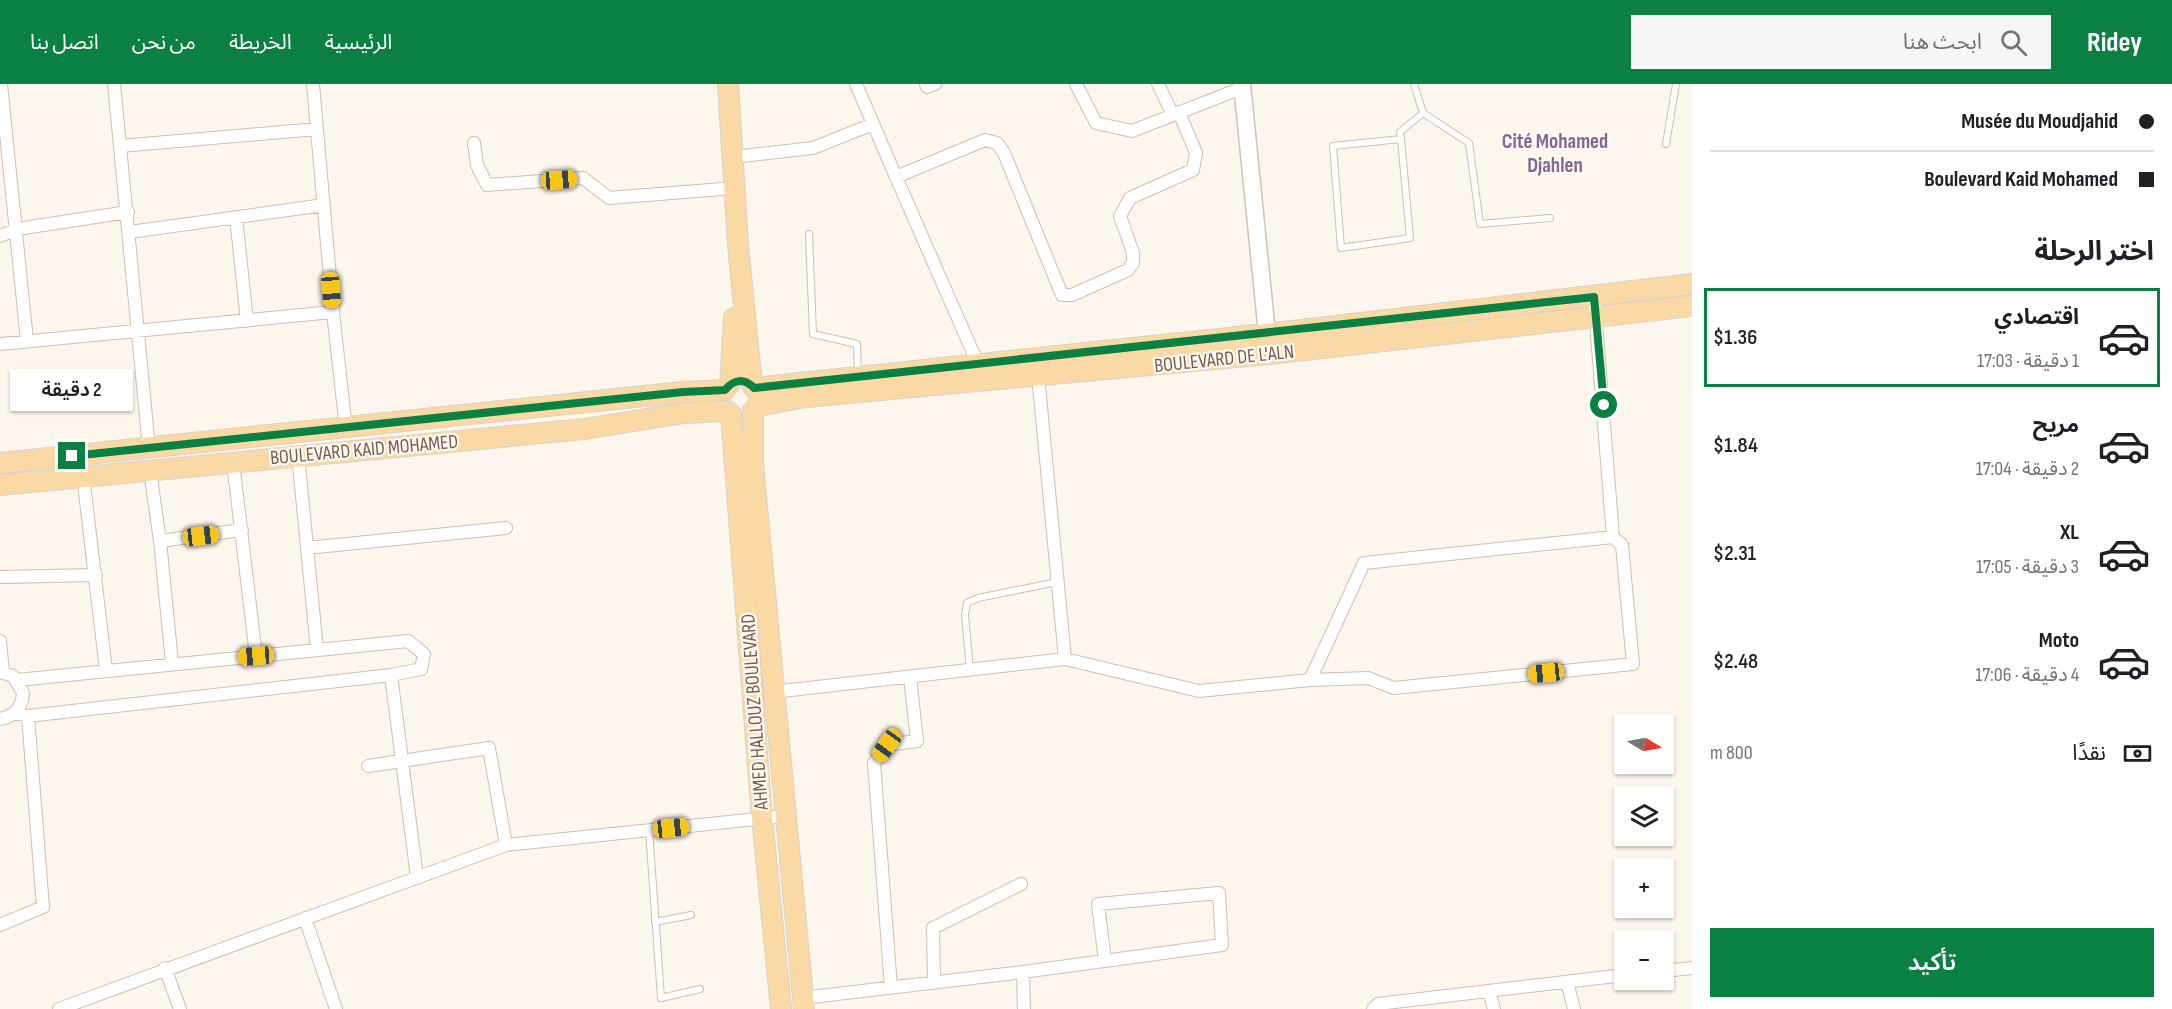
<!DOCTYPE html>
<html lang="ar">
<meta charset="utf-8">
<style>
:root{--surface:#fff;--page:#f6f6f6;--text:#202124;--muted:#757577;--line:#e0e0e0;--accent:#0b8043}
body{margin:0;font-family:"Sofia Sans Condensed","Noto Sans Arabic",sans-serif;background:var(--page);color:var(--text);direction:rtl;height:100vh;display:flex;flex-direction:column;font-size:22px;white-space:nowrap}
*{box-sizing:border-box;margin:0}
p{font-size:20px;color:var(--muted)}
.icon{flex:none;width:33px;height:33px;fill:none;stroke:currentColor;stroke-width:2;stroke-linecap:round;stroke-linejoin:round}
.map{position:relative;flex:1;overflow:hidden;direction:ltr}
.details{display:flex;flex-direction:column;background:var(--surface);width:480px}
.details>*{flex:none}
.guide{display:grid;align-content:center;height:132px;padding:0 18px;background:var(--surface)}
.needle{width:39px;rotate:100deg}
.tools{position:absolute;left:1614px;top:630px;display:grid;gap:12px}
.tools a{display:grid;place-items:center;width:60px;height:60px;border-radius:0px;background:var(--surface);box-shadow:0 2px 4px #0004;font-size:30px}
.end{position:absolute;width:27px;height:27px;margin:-14px;border:8px solid #0b8043;background:#fff;box-shadow:0 0 0 3px #fff}
.from{border-radius:50%}
.bubble{position:absolute;height:42px;border-radius:0px;background:var(--surface);box-shadow:0 2px 4px #0004;font-size:20px;font-weight:600;line-height:42px;text-align:center;direction:rtl}
.car{position:absolute;width:18px;height:36px;margin:-18px -9px;border-radius:8px;box-shadow:0 0 4px 2px #0007;background:linear-gradient(#f5c518 24%,#345 0 40%,#f5c518 0 76%,#345 0 86%,#f5c518 0)}
.guide b{display:flex;align-items:center;gap:21px;height:57px;font-size:22px}
.guide b+b{border-top:2px solid var(--line)}
.guide i{width:15px;height:15px;background:var(--text)}
ul{padding:0;list-style:none}
li{display:flex;align-items:center;gap:18px;height:99px;margin:0 12px 9px;padding:0 6px;border:3px solid transparent;border-radius:0px}
li div{flex:1}
li b{display:block;font-size:22px}
li em{font-style:normal;font-weight:600}
li.current{border-color:var(--accent)}
li>.icon{width:54px;height:54px;stroke-width:1.5}
h2{padding:0 18px;font-size:27px;line-height:72px}
.pay{display:flex;align-items:center;gap:15px;height:66px;padding:0 18px;font-size:22px}
.pay p{margin-inline-start:auto}
.action{display:flex;gap:12px;margin-top:auto;padding:12px 18px}
.action a{flex:1;height:69px;border-radius:0px;background:var(--accent);color:#fff;font-size:24px;font-weight:600;line-height:69px;text-align:center}
header{display:flex;align-items:center;gap:36px;box-sizing:border-box;height:84px;padding:0 30px;background:var(--accent);color:#fff}
header strong{font-size:28px}
nav{display:flex;gap:33px;margin-inline-start:auto;font-size:21px}
.search{width:420px;height:54px;background:var(--page);display:flex;align-items:center;gap:15px;box-sizing:border-box;padding:0 21px;border-radius:0px;color:var(--muted);font-size:22px}
main{display:flex;flex:1;min-height:0}
.map>svg:first-child{display:block}
</style>
<header>
<strong>Ridey</strong>
<div class="search"><svg class="icon" aria-label="search" viewBox="0 0 24 24"><circle cx="10" cy="10" r="6"/><path d="M15 15l6 6"/></svg>ابحث هنا</div>
<nav><a>الرئيسية</a><a>الخريطة</a><a>من نحن</a><a>اتصل بنا</a></nav>
</header>
<main>
<section class="details">
<div class="guide">
<b><i class="from"></i>Musée du Moudjahid</b>
<b><i></i>Boulevard Kaid Mohamed</b>
</div>
<h2>اختر الرحلة</h2>
<ul>
<li class="current"><svg class="icon" aria-label="car" viewBox="0 0 24 24"><path d="M5 17H2v-5l4-1 3-4h7l3 4 3 1v5h-3M9 17h6M6 11h13"/><circle cx="7" cy="17" r="2"/><circle cx="17" cy="17" r="2"/></svg><div><b>اقتصادي</b><p>1 دقيقة · 17:03</p></div><em>$1.36</em></li>
<li><svg class="icon" aria-label="car" viewBox="0 0 24 24"><path d="M5 17H2v-5l4-1 3-4h7l3 4 3 1v5h-3M9 17h6M6 11h13"/><circle cx="7" cy="17" r="2"/><circle cx="17" cy="17" r="2"/></svg><div><b>مريح</b><p>2 دقيقة · 17:04</p></div><em>$1.84</em></li>
<li><svg class="icon" aria-label="car" viewBox="0 0 24 24"><path d="M5 17H2v-5l4-1 3-4h7l3 4 3 1v5h-3M9 17h6M6 11h13"/><circle cx="7" cy="17" r="2"/><circle cx="17" cy="17" r="2"/></svg><div><b>XL</b><p>3 دقيقة · 17:05</p></div><em>$2.31</em></li>
<li><svg class="icon" aria-label="car" viewBox="0 0 24 24"><path d="M5 17H2v-5l4-1 3-4h7l3 4 3 1v5h-3M9 17h6M6 11h13"/><circle cx="7" cy="17" r="2"/><circle cx="17" cy="17" r="2"/></svg><div><b>Moto</b><p>4 دقيقة · 17:06</p></div><em>$2.48</em></li>
</ul>
<div class="pay"><svg class="icon" aria-label="cash" viewBox="0 0 24 24"><path d="M3 7h18v10H3z"/><circle cx="12" cy="12" r="2"/></svg>نقدًا<p>800 m</p></div>
<div class="action"><a>تأكيد</a></div>
</section>
<div class="map">
<svg width="1692" height="925" viewBox="0 0 1692 925">
<rect width="100%" height="100%" fill="#fdf6ec"/>
<g fill="none" stroke-linecap="round" stroke-linejoin="round">
<defs>
<path id="lane" d="M 1414,0 L 1423,29
M 1401,55 L 1333,62 L 1341,164 L 1410,154 L 1401,55 L 1400,48 L 1423,29 L 1469,59 L 1480,140 L 1550,134
M 1666,60 L 1676,0
M 809,150 L 813,250 L 857,260 L 858,291
M 970,586 L 965,531 L 967,519 L 978,514 L 1057,498
M 649,746 L 661,914 L 700,905
M 655,838 L 691,831"/>
<path id="street" d="M 1,0 L 27,257
M 114,0 L 149,364
M 313,0 L 333,228 L 346,345
M 856,0 L 896,93 L 985,56 L 997,59 L 1004,69 L 1062,211 L 1072,211 L 1128,186 L 1133,179 L 1133,169 L 1120,132 L 1130,114 L 1193,86 L 1196,69 L 1179,28
M 926,0 L 927,3 L 935,0
M 1076,0 L 1096,39 L 1132,47 L 1242,4
M 1158,0 L 1173,31
M 474,59 L 477,81 L 487,101 L 583,94 L 609,114 L 735,104
M 120,62 L 317,45
M 733,73 L 813,64 L 873,40
M 896,93 L 978,280
M 236,133 L 247,237
M 130,148 L 324,121
M 0,152 L 17,145 L 128,128
M 0,260 L 333,228
M 1038,291 L 1065,575
M 298,371 L 317,566
M 233,378 L 256,572
M 150,387 L 160,457 L 172,579
M 83,392 L 106,586
M 160,457 L 242,446
M 307,464 L 506,444
M 0,493 L 96,491
M 0,557 L 3,588
M 0,588 L 13,592 L 23,609 C 22,624 15,632 0,635
M 391,591 L 417,793
M 1310,596 L 1364,479 L 1613,453
M 773,608 L 1065,575 L 1199,607 L 1310,596 L 1368,594 L 1394,604 L 1633,580 L 1622,461 L 1613,453 L 1594,213
M 15,629 L 28,632 L 391,591 L 421,585 L 424,570 L 408,557 L 17,596
M 368,682 L 489,664 L 506,761
M 305,834 L 336,925
M 0,841 L 43,823 L 28,632
M 165,884 L 180,925
M 1664,887 L 1692,884
M 1023,888 L 1222,861 L 1219,809 L 1098,820 L 1105,877
M 934,898 L 933,844 L 1021,800
M 1567,898 L 1574,925
M 891,903 L 874,679 L 887,661 L 917,657 L 910,593
M 1489,907 L 1494,925
M 803,914 L 1023,888 L 1024,925
M 59,925 L 506,761 L 785,732
M 1373,925 L 1378,920 L 1624,891"/>
<path id="secondary" d="M 1242,0 L 1269,270"/>
<path id="primary" d="M 728,0 L 738,161 L 752,301
M 730,300 L 734,234
M 754,304 L 1266,250 L 1692,200
M 757,322 L 806,313 L 1269,270 L 1692,222
M 753,327 L 753,380 L 804,925
M 731,330 L 762,734 L 781,925
M 0,379 L 683,308 L 725,306
M 0,401 L 584,345 L 684,329 L 728,327"/>
</defs>
<use href="#lane" stroke="#d1beb0" stroke-width="8"/>
<use href="#street" stroke="#d1beb0" stroke-width="14"/>
<use href="#secondary" stroke="#d6c0b0" stroke-width="19"/>
<use href="#primary" stroke="#dad1cd" stroke-width="22"/>
<use href="#lane" stroke="#fff" stroke-width="6"/>
<use href="#street" stroke="#fff" stroke-width="12"/>
<use href="#secondary" stroke="#fff" stroke-width="16"/>
<use href="#primary" stroke="#fbd9a5" stroke-width="20"/>
</g>
<g fill="none" stroke-linecap="round" stroke-linejoin="round">
<path stroke="#0b8043" stroke-width="8" d="M 72,372 L 683,308 L 725,306 C 734,295 744,294 754,304 L 1594,213 L 1604,321"/>
</g>
<g text-anchor="middle" stroke-width="4.5" stroke-linejoin="round" paint-order="stroke">
<g font-size="20" fill="#7a5c4d" stroke="#fffaf3">
<text transform="translate(1224 274) rotate(-6)" y="7">BOULEVARD DE L'ALN</text>
<text transform="translate(364 365) rotate(-5)" y="7">BOULEVARD KAID MOHAMED</text>
<text transform="translate(754 628) rotate(-94)" y="7">AHMED HALLOUZ BOULEVARD</text>
</g>
<g font-size="21" font-weight="bold" fill="#846695" stroke="#fffaf3">
<text x="1555" y="64">Cité Mohamed<tspan x="1555" dy="24">Djahlen</tspan></text>
</g>
</g>
</svg>
<div class="tools">
<a><svg class="needle" viewBox="-14 -14 28 28"><path d="M0-13l5 13h-10z" fill="#e53935"/><path d="M0 13l5-13h-10z" fill="#757577"/></svg></a>
<a><svg class="icon" aria-label="layers" viewBox="0 0 24 24"><path d="M12 4l9 5-9 5-9-5zM3 14l9 5 9-5"/></svg></a>
<a>+</a>
<a>−</a>
</div>
<i class="end from" style="left:1604px;top:321px"></i>
<i class="end" style="left:72px;top:372px"></i>
<div class="bubble" style="left:10px;top:285px;width:123px">2 دقيقة</div>
<i class="car" style="left:559px;top:96px;rotate:86deg"></i>
<i class="car" style="left:331px;top:206px;rotate:175deg"></i>
<i class="car" style="left:201px;top:452px;rotate:83deg"></i>
<i class="car" style="left:256px;top:572px;rotate:266deg"></i>
<i class="car" style="left:1546px;top:589px;rotate:264deg"></i>
<i class="car" style="left:887px;top:661px;rotate:216deg"></i>
<i class="car" style="left:671px;top:744px;rotate:84deg"></i>
</div>
</main>
